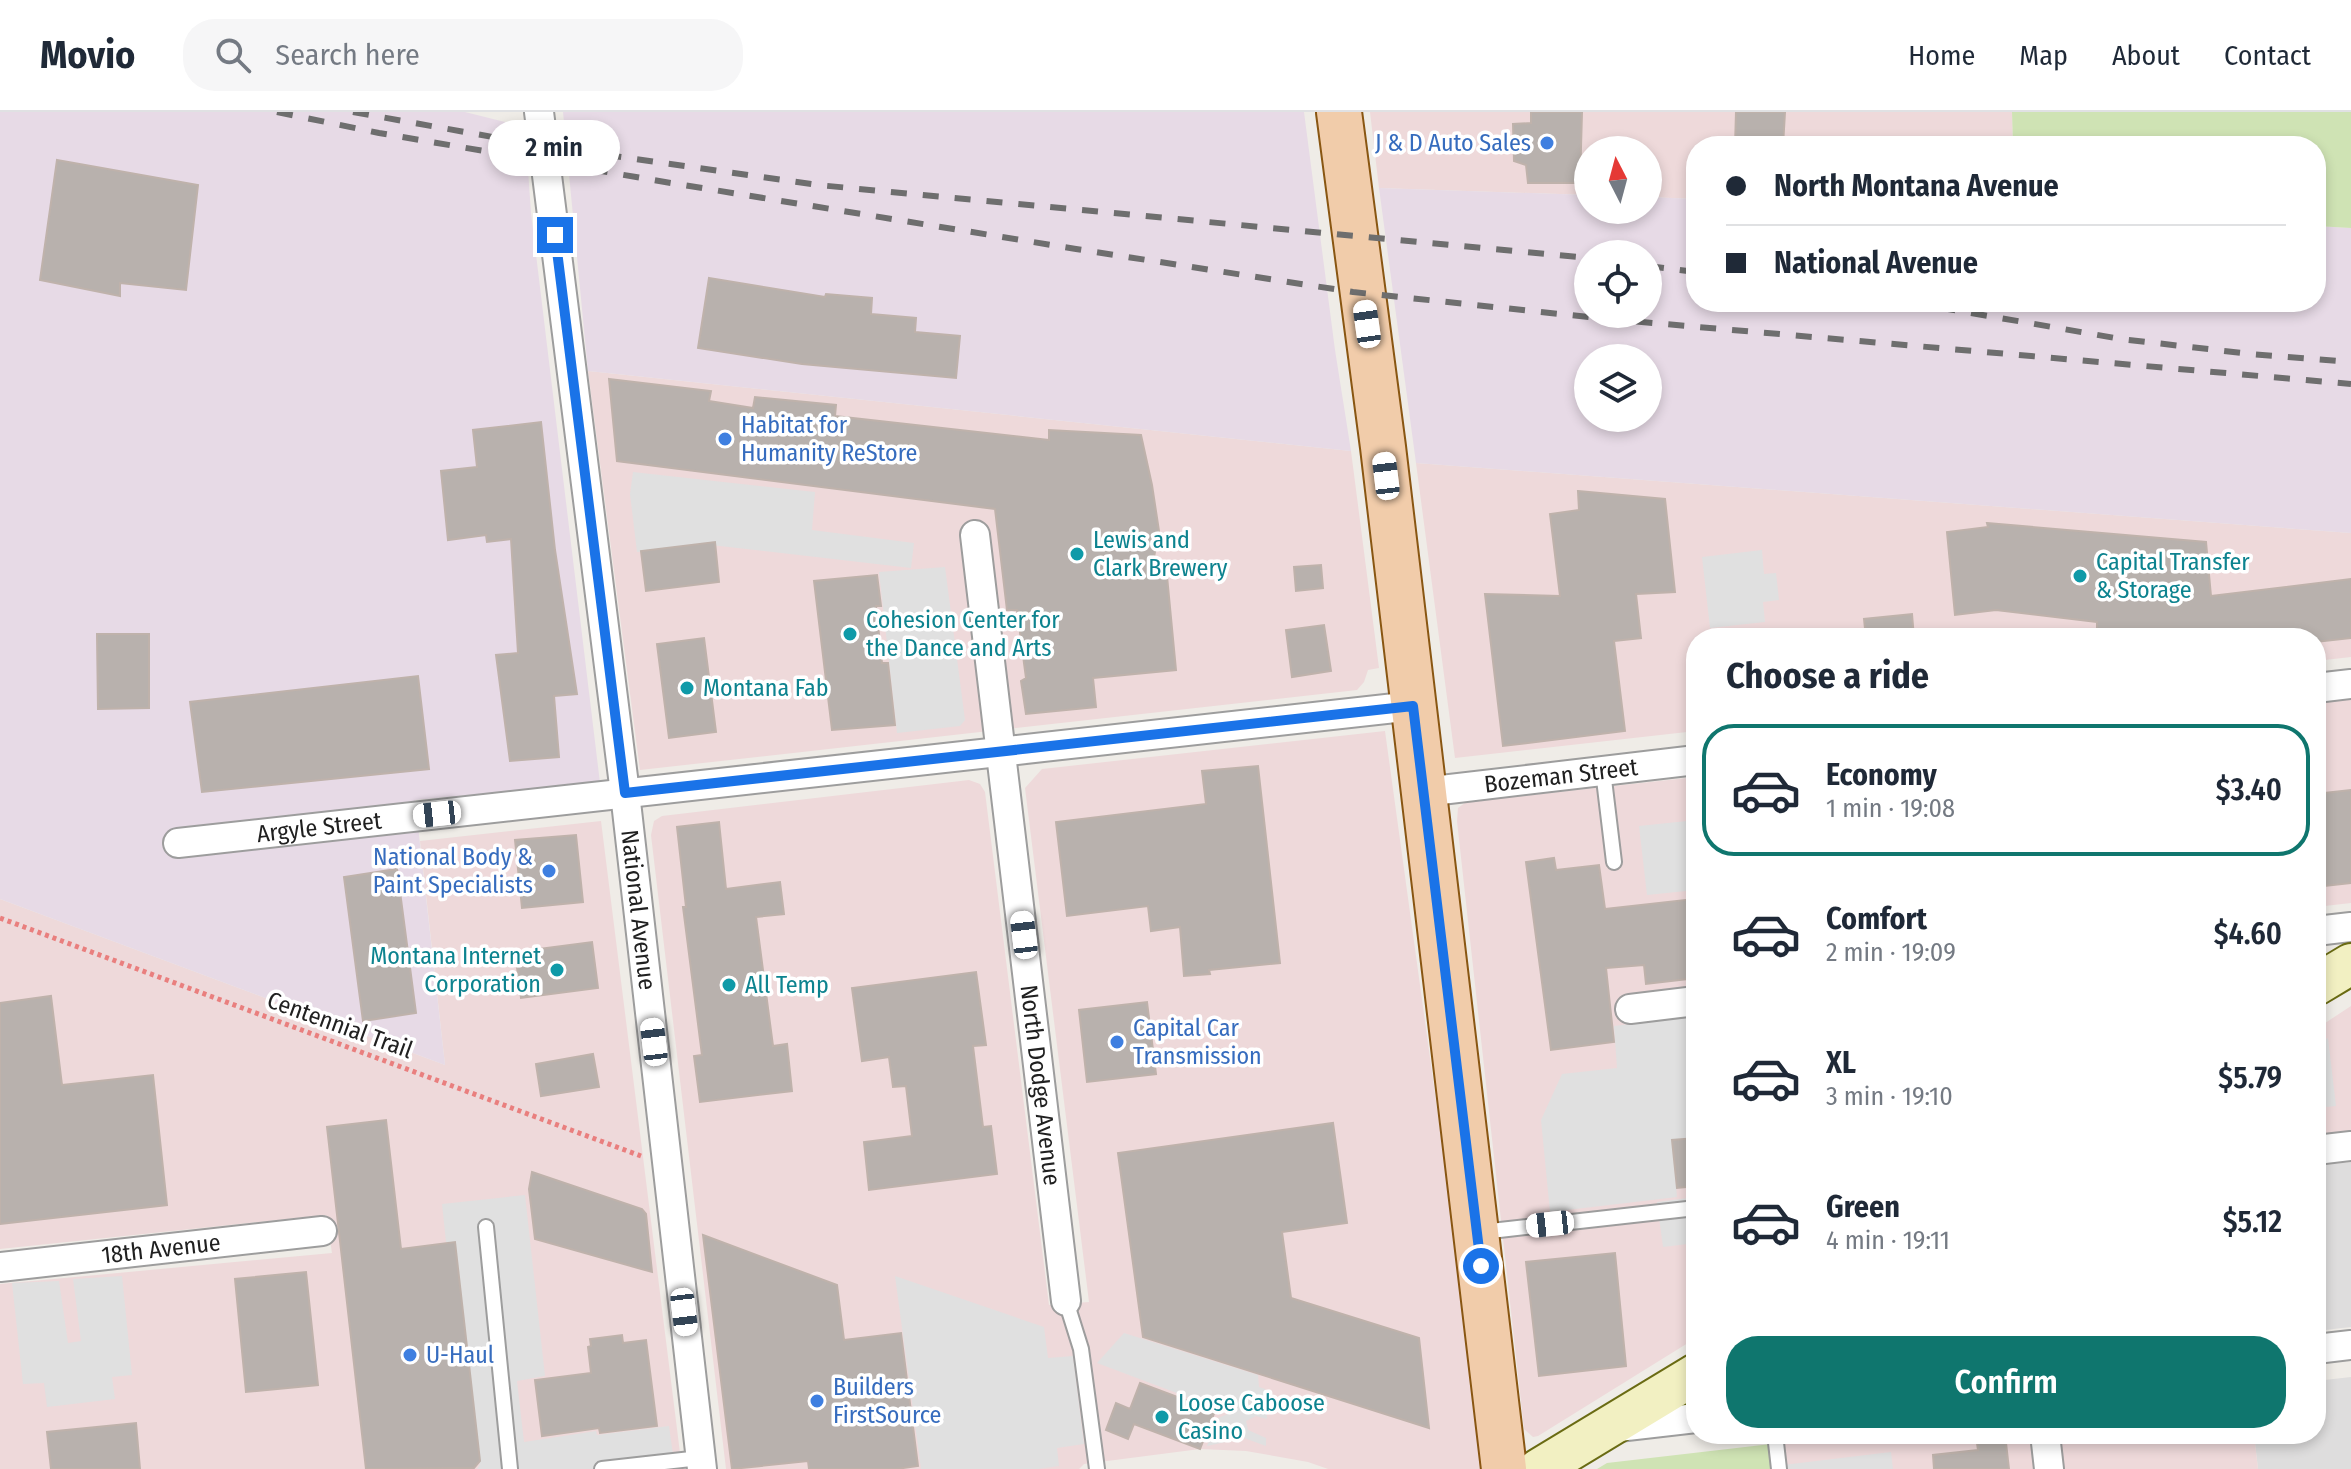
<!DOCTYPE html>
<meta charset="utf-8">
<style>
:root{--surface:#fff;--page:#f6f6f7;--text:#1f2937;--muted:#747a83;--line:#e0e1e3;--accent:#0f766e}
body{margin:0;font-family:"Fira Sans Condensed",sans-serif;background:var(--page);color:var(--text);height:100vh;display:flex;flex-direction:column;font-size:30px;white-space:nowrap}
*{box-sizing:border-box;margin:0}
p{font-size:26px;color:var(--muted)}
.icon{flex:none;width:44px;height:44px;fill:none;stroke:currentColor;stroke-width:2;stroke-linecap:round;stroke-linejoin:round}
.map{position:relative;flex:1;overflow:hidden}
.panel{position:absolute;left:1686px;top:516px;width:640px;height:816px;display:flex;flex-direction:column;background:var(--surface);border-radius:32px;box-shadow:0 4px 12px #0003}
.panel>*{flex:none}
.banner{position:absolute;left:1686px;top:24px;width:640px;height:176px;border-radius:32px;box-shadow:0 4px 12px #0003;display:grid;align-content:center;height:176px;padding:0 40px;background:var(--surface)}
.needle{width:52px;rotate:354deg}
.tools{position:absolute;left:1574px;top:24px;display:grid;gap:16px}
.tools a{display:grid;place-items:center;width:88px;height:88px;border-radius:50%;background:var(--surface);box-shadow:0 4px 12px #0003;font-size:40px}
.end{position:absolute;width:36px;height:36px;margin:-18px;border:10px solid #1a73e8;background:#fff;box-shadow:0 0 0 4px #fff}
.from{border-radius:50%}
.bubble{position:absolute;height:56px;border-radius:28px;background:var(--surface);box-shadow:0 4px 12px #0003;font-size:26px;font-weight:600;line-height:56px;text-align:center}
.car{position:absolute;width:24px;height:48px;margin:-24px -12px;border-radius:10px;box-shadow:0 0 6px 2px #0007;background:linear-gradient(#fff 24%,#345 0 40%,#fff 0 76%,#345 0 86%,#fff 0)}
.banner b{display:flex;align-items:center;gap:28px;height:76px;font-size:30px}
.banner b+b{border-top:2px solid var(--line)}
.banner i{width:20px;height:20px;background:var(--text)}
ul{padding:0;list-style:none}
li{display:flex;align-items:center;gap:24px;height:132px;margin:0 16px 12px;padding:0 24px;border:4px solid transparent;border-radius:32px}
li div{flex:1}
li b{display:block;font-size:30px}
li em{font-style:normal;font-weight:600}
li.on{border-color:var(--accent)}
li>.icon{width:72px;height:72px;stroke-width:1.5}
h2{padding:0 40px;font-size:36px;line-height:96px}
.action{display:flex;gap:16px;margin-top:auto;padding:16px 40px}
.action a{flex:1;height:92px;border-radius:32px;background:var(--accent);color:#fff;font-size:32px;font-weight:600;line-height:92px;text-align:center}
header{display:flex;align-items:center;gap:48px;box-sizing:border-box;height:112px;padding:0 40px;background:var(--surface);border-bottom:2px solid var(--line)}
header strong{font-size:38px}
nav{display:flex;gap:44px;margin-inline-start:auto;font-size:28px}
.search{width:560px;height:72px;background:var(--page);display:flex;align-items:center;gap:20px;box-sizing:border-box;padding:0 28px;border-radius:32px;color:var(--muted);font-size:30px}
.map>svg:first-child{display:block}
</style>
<header>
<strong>Movio</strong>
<div class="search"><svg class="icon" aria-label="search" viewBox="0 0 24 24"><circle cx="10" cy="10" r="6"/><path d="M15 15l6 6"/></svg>Search here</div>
<nav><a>Home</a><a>Map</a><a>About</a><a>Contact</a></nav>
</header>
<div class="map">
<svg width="2351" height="1357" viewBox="0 0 2351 1357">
<rect width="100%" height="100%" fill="#efece7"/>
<path fill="#dedddd" d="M 2351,1050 L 2351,1215 L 2316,1219 L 2316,1054 Z
M 2351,1265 L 2351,1357 L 2258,1357 L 2254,1322 L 2316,1322 L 2316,1269 Z"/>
<path fill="#eed9da" d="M 1370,0 L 2012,0 L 2013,34 L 1696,34 L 1696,87 L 1648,85 L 1648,38 L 1588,38 L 1588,83 L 1379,76 Z
M 588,259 L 1351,339 L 1379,556 L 1368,558 L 1364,570 L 1357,578 L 640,658 Z
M 1416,351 L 2351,421 L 2351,545 L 2316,549 L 2316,526 L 1696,526 L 1696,619 L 1455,646 Z
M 2351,587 L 2351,791 L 2316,795 L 2316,591 Z
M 1385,619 L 1485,1345 L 1482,1357 L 1328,1357 L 1308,1350 L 1246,1339 L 1200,1337 L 1084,1352 L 1079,1357 L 726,1357 L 651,723 L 654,709 L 662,704 L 969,668 L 980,672 L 985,680 L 1049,1193 L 1089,1190 L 1025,676 L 1042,657 Z
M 1696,665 L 1696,1226 L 1538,1324 L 1533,1325 L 1524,1317 L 1457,709 L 1458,696 L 1466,690 Z
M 601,709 L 682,1357 L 0,1357 L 0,1172 L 332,1141 L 326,1103 L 0,1137 L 0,787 L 445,953 L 420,729 Z
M 2351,894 L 2351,1023 L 2316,1027 L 2316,917 Z
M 1860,1322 L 2254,1322 L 2258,1357 L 1774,1357 L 1771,1332 Z"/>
<path fill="#e7dae6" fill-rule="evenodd" d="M 0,0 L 465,0 L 525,15 L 531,101 L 600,671 L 415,688 L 445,953 L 0,787 Z
M 563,0 L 1304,0 L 1335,238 L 1351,339 L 588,259 Z
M 1379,76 L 1588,83 L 1588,98 L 1648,98 L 1648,85 L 1696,87 L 1696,190 L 2316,190 L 2316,114 L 2351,116 L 2351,421 L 1416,351 ZM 1588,142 L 1648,142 L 1648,202 L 1588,202 ZM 1588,246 L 1648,246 L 1648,306 L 1588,306 Z"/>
<path fill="#cfe3b4" d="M 2012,0 L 2351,0 L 2351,116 L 2316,114 L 2316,34 L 2013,34 Z
M 1771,1332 L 1774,1357 L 1597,1357 L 1607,1351 Z"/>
<path fill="#e0e0e0" d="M 633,360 L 815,380 L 812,418 L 914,431 L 911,456 L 711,433 L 637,440 L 630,382 Z
M 1762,438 L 1764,462 L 1776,461 L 1779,488 L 1763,490 L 1765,510 L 1710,516 L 1702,445 Z
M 945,455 L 965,608 L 960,614 L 897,621 L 879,460 Z
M 1687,709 L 1689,725 L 1695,731 L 1696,778 L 1647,783 L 1639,714 Z
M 1696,904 L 1696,1025 L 1672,1029 L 1677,1085 L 1550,1100 L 1541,1008 L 1562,962 L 1617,956 L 1614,914 Z
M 2328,926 L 2336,994 L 2316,996 L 2316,933 Z
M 525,1083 L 545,1264 L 517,1269 L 524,1330 L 596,1319 L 597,1323 L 669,1314 L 675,1357 L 477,1357 L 480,1352 L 455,1130 L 446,1130 L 442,1092 Z
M 1696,1085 L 1696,1131 L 1663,1135 L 1657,1090 Z
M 122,1164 L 132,1263 L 112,1265 L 115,1287 L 47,1295 L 44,1271 L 23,1272 L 12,1171 L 59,1169 L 68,1231 L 81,1229 L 73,1167 Z
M 895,1164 L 1044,1215 L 1048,1246 L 1073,1244 L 1084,1332 L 1057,1336 L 1059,1354 L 1038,1357 L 921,1357 Z
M 1124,1221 L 1258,1263 L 1259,1275 L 1265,1277 L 1267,1307 L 1256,1304 L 1246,1309 L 1248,1318 L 1266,1326 L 1266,1334 L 1244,1326 L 1207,1334 L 1218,1306 L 1230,1301 L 1097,1251 Z
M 1891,1340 L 1893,1357 L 1783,1357 L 1783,1353 Z"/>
<path fill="#b8b1ad" stroke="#bfb2ab" stroke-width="2" d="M 1531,0 L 1582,0 L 1580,71 L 1528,71 L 1526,53 L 1514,49 L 1513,12 L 1531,11 Z
M 1736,0 L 1785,0 L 1783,34 L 1735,34 Z
M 57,48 L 198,73 L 186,178 L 120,171 L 120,184 L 40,168 Z
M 709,166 L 825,185 L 826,182 L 872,186 L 871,202 L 916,206 L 915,220 L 960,224 L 956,266 L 802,252 L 698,236 Z
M 609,267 L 711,279 L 709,289 L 753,296 L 755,285 L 836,293 L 835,304 L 1049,328 L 1049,318 L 1141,323 L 1152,373 L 1159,419 L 1150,466 L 1167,464 L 1176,558 L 1093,566 L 1096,595 L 1026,602 L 1021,569 L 1026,566 L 1017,498 L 1007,498 L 995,397 L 617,349 Z
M 541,310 L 555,438 L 577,582 L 554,584 L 559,645 L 510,649 L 496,543 L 518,541 L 511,427 L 487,430 L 486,423 L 448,428 L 441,359 L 477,355 L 473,318 Z
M 1578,379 L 1665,387 L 1675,480 L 1636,482 L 1641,526 L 1614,529 L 1625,619 L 1503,634 L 1485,482 L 1560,484 L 1550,402 L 1579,398 Z
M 1987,411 L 2206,430 L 2211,484 L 2351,467 L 2351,526 L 2316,530 L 2316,526 L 2130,526 L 2097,523 L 2097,510 L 1996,498 L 1955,503 L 1947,420 L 1988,415 Z
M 715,430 L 719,470 L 646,479 L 641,439 Z
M 1321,453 L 1323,476 L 1296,479 L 1294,455 Z
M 877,463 L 881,494 L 876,494 L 882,551 L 888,551 L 895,613 L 832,618 L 814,469 Z
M 1912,502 L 1914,526 L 1866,526 L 1864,507 Z
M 1324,513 L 1331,559 L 1292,565 L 1286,518 Z
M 97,522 L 149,522 L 149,596 L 98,597 Z
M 704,526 L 716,620 L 669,626 L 657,532 Z
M 418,564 L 429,657 L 202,680 L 190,590 Z
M 1258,654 L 1280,851 L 1209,858 L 1210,862 L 1184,864 L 1180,815 L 1151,819 L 1148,794 L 1067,804 L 1056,710 L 1206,692 L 1202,659 Z
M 2351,678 L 2351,771 L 2316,775 L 2316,682 Z
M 719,710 L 726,777 L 780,770 L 784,802 L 756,805 L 773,934 L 787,932 L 792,979 L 700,990 L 694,944 L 702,943 L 683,795 L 686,795 L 677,715 Z
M 576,723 L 583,790 L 522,796 L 515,728 Z
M 1554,746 L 1556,758 L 1599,753 L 1605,797 L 1694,787 L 1696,803 L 1696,866 L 1646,872 L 1644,853 L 1606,856 L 1614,930 L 1551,938 L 1526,750 Z
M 397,757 L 416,901 L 363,909 L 344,765 Z
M 592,830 L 598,876 L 521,886 L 515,840 Z
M 976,860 L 986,933 L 973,934 L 983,1015 L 991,1014 L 997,1062 L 869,1078 L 864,1030 L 912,1024 L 906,974 L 893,975 L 889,945 L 862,949 L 852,876 Z
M 51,884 L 62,973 L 153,963 L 167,1093 L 0,1112 L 0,891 Z
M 1147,890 L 1156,962 L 1087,970 L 1079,898 Z
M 593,942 L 599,975 L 541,984 L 536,952 Z
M 386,1008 L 401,1137 L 455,1130 L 480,1349 L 474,1356 L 366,1357 L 327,1015 Z
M 1333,1011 L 1347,1111 L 1282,1120 L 1291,1186 L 1419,1226 L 1429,1316 L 1143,1225 L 1118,1041 Z
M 1696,1026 L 1696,1074 L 1677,1076 L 1672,1028 Z
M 532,1060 L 642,1097 L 646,1102 L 652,1160 L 535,1127 L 529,1077 Z
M 703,1123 L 837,1173 L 844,1228 L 901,1221 L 918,1354 L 896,1357 L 809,1357 L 808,1349 L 732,1357 Z
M 1615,1141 L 1626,1254 L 1539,1264 L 1526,1150 Z
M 306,1160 L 318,1273 L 246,1280 L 235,1167 Z
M 622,1223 L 623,1231 L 646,1228 L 657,1314 L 600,1321 L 599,1316 L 542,1324 L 535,1268 L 591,1261 L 588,1235 L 591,1234 L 590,1227 Z
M 1140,1271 L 1215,1299 L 1200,1337 L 1134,1312 L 1128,1327 L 1106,1318 L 1116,1291 L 1130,1297 Z
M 136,1311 L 140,1357 L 51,1357 L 47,1320 Z
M 2005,1322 L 2009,1357 L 1934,1357 L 1933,1343 L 1978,1338 L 1976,1324 Z"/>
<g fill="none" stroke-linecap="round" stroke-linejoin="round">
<defs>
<path id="lane" d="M 1603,659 L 1614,750
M 486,1115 L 510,1357
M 1482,1120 L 1696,1096
M 1066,1189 L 1081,1237 L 1097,1357
M 1775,1322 L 1779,1357
M 602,1357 L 700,1346"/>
<g id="street">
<path id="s1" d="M 539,0 L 625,681 L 702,1357"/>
<path id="s2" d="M 975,423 L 1066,1189"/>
<path d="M 2316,576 L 2351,572"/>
<path id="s3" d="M 1424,680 L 1696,648"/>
<path id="s4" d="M 178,731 L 1413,594"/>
<path d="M 2316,819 L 2351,815"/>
<path d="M 1630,897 L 1696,889"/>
<path d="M 2316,1038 L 2351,1034"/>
<path id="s5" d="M 0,1155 L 322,1119"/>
<path d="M 2316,1237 L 2351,1233"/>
<path d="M 1618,1315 L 1696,1306"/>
<path d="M 2045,1322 L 2049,1357"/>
</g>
<path id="secondary" d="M 2316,873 L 2351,852
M 1539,1357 L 1696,1262"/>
<path id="primary" d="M 1339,0 L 1383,335 L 1504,1357"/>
</defs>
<use href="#lane" stroke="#9d9d9d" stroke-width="18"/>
<use href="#street" stroke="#9d9d9d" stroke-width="32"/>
<use href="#secondary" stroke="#6a6b13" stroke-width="44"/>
<use href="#primary" stroke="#895612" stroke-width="48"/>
<path stroke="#e97f7e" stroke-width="5" stroke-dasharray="4 4" stroke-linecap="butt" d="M 0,806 L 641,1044"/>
<use href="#lane" stroke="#fff" stroke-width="14"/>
<use href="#street" stroke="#fff" stroke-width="28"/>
<use href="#secondary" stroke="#f2f0c2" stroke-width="40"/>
<use href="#primary" stroke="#f1ccaa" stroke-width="44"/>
<path stroke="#6e6e6e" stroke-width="6" stroke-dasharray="16 16" stroke-linecap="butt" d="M 277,0 L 379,21 L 665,70 L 1076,137 L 1353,180 L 1607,207 L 2351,272
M 353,0 L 543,34 L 818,73 L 1588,146
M 1648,154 L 1696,160
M 1908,190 L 2121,227 L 2251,242 L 2351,250"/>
</g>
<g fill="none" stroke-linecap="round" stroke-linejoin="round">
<path stroke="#1a73e8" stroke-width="10" d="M 555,123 L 625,681 L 1413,594 L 1481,1154"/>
</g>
<g fill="#3f7fe0" stroke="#fff" stroke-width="3">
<circle cx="1547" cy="31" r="8"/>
<circle cx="725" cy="327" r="8"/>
<circle cx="549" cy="759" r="8"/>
<circle cx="1117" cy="930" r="8"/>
<circle cx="410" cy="1243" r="8"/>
<circle cx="817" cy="1289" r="8"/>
</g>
<g fill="#0f9aa8" stroke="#fff" stroke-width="3">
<circle cx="1077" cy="442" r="8"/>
<circle cx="2080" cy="464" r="8"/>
<circle cx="850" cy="522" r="8"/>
<circle cx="687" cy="576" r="8"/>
<circle cx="557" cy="858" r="8"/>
<circle cx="729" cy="873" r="8"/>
<circle cx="1162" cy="1305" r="8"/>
</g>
<g text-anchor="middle" stroke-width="7" stroke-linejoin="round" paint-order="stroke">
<g font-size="24" fill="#366cbe" stroke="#fff" text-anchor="start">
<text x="1531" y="39" text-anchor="end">J &amp; D Auto Sales</text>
<text x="741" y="321">Habitat for<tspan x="741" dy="28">Humanity ReStore</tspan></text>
<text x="533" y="753" text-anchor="end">National Body &amp;<tspan x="533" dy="28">Paint Specialists</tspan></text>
<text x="1133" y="924">Capital Car<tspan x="1133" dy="28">Transmission</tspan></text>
<text x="426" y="1251">U-Haul</text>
<text x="833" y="1283">Builders<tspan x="833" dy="28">FirstSource</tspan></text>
</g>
<g font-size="24" fill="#0d838f" stroke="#fff" text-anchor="start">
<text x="1093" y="436">Lewis and<tspan x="1093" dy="28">Clark Brewery</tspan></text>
<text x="2096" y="458">Capital Transfer<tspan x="2096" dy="28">&amp; Storage</tspan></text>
<text x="866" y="516">Cohesion Center for<tspan x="866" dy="28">the Dance and Arts</tspan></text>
<text x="703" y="584">Montana Fab</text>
<text x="541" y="852" text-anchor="end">Montana Internet<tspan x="541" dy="28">Corporation</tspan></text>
<text x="745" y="881">All Temp</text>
<text x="1178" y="1299">Loose Caboose<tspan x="1178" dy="28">Casino</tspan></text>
</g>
<g font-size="24" fill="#202020" stroke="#fff">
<text dy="8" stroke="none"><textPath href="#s3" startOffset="138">Bozeman Street</textPath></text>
<text dy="8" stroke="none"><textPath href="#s4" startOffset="142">Argyle Street</textPath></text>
<text dy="8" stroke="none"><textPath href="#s1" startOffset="804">National Avenue</textPath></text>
<text transform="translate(340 913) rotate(20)" y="8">Centennial Trail</text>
<text dy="8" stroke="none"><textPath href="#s2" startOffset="554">North Dodge Avenue</textPath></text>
<text dy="8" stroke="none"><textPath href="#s5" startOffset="162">18th Avenue</textPath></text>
</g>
</g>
</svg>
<div class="tools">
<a><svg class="needle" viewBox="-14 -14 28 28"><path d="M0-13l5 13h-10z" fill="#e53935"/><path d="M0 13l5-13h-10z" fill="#747a83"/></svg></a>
<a><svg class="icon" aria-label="locate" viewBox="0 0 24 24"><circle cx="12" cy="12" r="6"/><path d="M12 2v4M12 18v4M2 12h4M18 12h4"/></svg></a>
<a><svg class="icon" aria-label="layers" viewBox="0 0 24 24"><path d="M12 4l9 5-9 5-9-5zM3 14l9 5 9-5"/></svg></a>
</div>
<i class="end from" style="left:1481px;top:1154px"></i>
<i class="end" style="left:555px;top:123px"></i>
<div class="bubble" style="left:488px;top:8px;width:132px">2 min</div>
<i class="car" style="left:1367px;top:212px;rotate:352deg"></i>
<i class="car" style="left:1386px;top:364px;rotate:353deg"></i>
<i class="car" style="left:437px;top:702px;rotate:264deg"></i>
<i class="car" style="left:1024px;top:823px;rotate:353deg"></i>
<i class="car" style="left:654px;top:930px;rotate:353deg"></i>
<i class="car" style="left:1550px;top:1112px;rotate:264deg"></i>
<i class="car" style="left:684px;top:1200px;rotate:173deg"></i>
<div class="banner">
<b><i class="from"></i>North Montana Avenue</b>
<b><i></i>National Avenue</b>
</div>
<section class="panel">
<h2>Choose a ride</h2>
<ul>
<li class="on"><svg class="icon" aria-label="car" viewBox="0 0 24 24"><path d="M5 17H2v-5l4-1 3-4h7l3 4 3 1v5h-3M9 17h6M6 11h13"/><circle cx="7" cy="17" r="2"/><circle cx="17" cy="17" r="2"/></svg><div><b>Economy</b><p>1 min · 19:08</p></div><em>$3.40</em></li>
<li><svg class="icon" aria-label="car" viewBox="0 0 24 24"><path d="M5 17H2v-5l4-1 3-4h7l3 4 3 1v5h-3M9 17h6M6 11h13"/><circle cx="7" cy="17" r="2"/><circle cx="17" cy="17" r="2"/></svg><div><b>Comfort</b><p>2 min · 19:09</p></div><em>$4.60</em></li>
<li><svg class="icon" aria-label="car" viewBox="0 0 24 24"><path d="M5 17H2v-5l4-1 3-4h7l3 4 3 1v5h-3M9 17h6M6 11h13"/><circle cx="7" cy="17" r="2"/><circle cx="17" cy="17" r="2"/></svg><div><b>XL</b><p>3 min · 19:10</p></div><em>$5.79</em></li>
<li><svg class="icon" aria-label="car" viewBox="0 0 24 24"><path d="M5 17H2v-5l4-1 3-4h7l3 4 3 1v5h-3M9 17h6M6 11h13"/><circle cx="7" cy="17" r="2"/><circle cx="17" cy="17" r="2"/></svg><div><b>Green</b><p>4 min · 19:11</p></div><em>$5.12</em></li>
</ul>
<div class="action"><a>Confirm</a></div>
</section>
</div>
